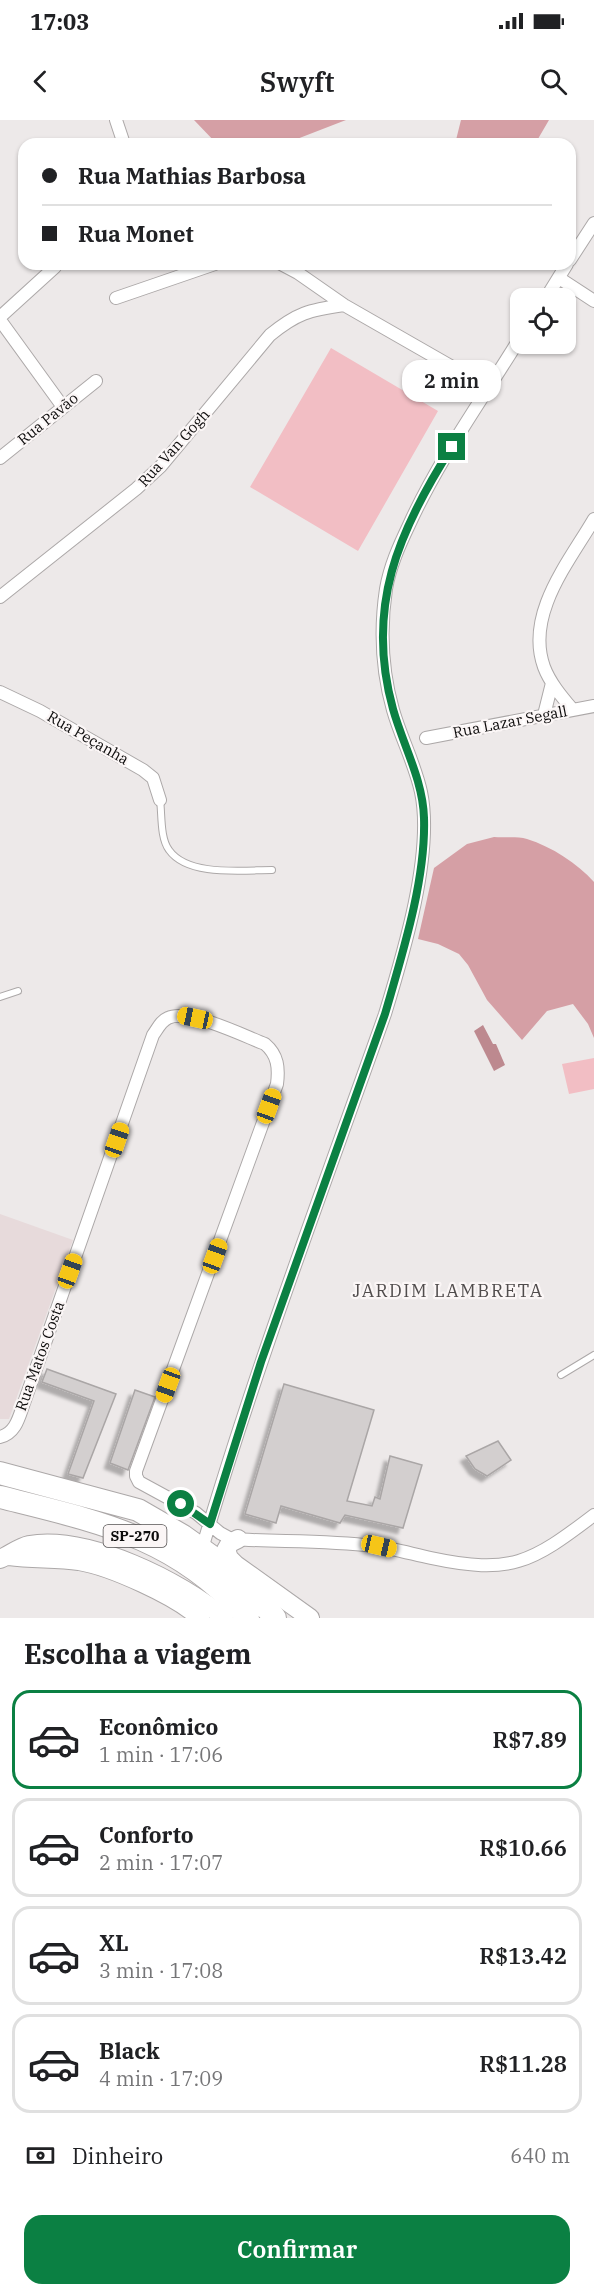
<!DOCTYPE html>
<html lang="pt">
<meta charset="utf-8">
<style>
:root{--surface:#fff;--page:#f6f6f6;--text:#202124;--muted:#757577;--line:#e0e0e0;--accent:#0b8043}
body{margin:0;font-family:"IBM Plex Serif",serif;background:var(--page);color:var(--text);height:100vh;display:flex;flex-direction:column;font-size:22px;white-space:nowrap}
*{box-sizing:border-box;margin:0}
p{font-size:20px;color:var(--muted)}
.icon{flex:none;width:33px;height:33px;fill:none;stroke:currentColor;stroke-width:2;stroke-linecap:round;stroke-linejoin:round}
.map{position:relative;height:1498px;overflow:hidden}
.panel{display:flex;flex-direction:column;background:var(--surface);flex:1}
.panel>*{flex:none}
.guide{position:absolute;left:18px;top:18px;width:558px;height:132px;border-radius:18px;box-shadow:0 2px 4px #0004;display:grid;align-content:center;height:132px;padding:0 24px;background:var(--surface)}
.buttons{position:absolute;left:510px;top:168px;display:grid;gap:12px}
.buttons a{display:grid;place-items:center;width:66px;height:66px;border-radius:12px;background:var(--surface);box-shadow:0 2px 4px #0004;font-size:30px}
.end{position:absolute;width:27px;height:27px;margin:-14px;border:8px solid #0b8043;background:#fff;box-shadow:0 0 0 3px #fff}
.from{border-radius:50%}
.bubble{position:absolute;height:42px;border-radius:18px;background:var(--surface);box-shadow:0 2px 4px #0004;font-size:20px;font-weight:600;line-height:42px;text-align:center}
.car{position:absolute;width:18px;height:36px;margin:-18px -9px;border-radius:8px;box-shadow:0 0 4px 2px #0007;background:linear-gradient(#f5c518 24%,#345 0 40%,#f5c518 0 76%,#345 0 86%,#f5c518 0)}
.guide b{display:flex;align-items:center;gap:21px;height:57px;font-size:22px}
.guide b+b{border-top:2px solid var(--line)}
.guide i{width:15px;height:15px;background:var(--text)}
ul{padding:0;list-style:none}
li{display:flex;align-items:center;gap:18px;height:99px;margin:0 12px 9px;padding:0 12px;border:3px solid var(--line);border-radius:18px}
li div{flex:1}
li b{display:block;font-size:22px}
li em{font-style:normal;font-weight:600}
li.current{border-color:var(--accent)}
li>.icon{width:54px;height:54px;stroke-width:1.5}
h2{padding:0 24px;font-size:27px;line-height:72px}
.pay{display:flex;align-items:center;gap:15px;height:66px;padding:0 24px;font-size:22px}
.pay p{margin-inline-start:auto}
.button{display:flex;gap:12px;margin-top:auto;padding:12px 24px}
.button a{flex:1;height:69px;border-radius:18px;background:var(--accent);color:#fff;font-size:24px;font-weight:600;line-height:69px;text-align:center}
.status{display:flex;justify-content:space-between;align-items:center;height:42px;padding:0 30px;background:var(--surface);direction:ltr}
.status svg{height:16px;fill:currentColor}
header{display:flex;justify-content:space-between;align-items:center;height:78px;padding:0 24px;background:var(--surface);font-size:27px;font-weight:600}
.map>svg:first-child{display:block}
</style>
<div class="status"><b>17:03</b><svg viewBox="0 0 49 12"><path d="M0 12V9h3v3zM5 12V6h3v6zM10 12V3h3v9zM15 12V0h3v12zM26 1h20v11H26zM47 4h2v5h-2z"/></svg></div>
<header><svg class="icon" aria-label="back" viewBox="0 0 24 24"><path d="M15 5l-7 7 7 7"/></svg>Swyft<svg class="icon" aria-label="search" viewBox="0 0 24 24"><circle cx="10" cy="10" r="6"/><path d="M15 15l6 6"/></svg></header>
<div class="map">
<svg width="594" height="1498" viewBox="0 0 594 1498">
<defs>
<filter id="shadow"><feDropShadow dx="-5.5" dy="5.5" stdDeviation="1.5" flood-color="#0004"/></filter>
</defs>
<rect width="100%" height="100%" fill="#ede9e9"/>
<path fill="#e7dadb" d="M 0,1094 L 73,1120 L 9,1299 L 0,1299 Z"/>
<path fill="#f2bec4" d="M 331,228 L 438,291 L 358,431 L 250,367 Z
M 594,938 L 594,969 L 569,974 L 562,944 Z"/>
<path fill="#d59fa5" d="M 194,0 L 346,0 L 284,24 L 217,24 Z
M 461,0 L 549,0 L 535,24 L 455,24 Z
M 494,717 C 504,718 517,716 527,719 C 552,727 577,743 594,762 L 594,918 L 588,904 L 573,884 L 547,891 L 522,920 L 487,880 L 468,845 L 459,834 L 438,824 L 418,819 L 434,748 L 467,724 Z"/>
<path fill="#bd898f" d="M 483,905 L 493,924 L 496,924 L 505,945 L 494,951 L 474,911 Z"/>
<path fill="#d3cfcf" stroke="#aaa6a6" stroke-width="1.5" filter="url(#shadow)" d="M 47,1249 L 116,1274 L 83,1358 L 68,1354 L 94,1281 L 42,1262 Z
M 284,1264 L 374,1290 L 347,1381 L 372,1386 L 375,1377 L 380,1379 L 390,1336 L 422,1345 L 403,1408 L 345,1395 L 340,1403 L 281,1386 L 276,1403 L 245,1394 Z
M 135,1270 L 155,1277 L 128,1350 L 110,1343 Z
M 498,1321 L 511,1340 L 487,1356 L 475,1349 L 466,1336 Z"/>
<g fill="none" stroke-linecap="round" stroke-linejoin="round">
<defs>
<path id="service" d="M 160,680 C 162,694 160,718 169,730 C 188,757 243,750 272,750
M 0,877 L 18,871
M 561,1255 L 594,1235"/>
<path id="minor" d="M 116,0 L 124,24
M 570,140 L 594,103
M 281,144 L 298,153 L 344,185 L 489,268
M 559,158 L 594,181
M 116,178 L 215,144
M 546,178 L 567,144
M 0,197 L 55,147
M 0,200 L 63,287
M 0,338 L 96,261
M 0,477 L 136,369 L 161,346 L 270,215 C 297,193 309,190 344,185
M 0,572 L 40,591 L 143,650 L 153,658 L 160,680
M 573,590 C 562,577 550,563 544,547 C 525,494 569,442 594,399
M 544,595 L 552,563
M 426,618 L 594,586
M 0,1317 C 16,1313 19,1297 24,1283 L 153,915 C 158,908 161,901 168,898 C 188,888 244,916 265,924 C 278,935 279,948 277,964 L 136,1351 L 136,1356 L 139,1362 L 196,1393 L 220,1413 L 231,1419 C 279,1422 326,1420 373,1426 C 392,1428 412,1434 431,1438 C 511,1455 531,1443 594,1395
M 202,1429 C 255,1248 322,1072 385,894 C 403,835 434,733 421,672 C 415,644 401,618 393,590 C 382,551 380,509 386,469 C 390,446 399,426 409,405 C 439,339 482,280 520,218"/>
<path id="secondary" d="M 9,1436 C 32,1439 56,1438 79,1441 C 110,1446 177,1476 200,1498
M 0,1439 C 10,1435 19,1427 29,1425 C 88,1415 181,1461 224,1498
M 225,1441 L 236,1445 L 310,1498
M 236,1445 L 229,1438 L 226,1430 L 230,1423 L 238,1419"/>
<path id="motorway" d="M 0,1353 L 138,1390 L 183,1416 L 211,1436 L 256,1476 L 275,1498
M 0,1377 C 100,1402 177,1417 248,1498"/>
</defs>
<use href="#service" stroke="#aca8a8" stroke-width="8"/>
<use href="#minor" stroke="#aca8a8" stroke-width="14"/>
<use href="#secondary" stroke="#aca8a8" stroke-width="20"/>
<use href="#motorway" stroke="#aca8a8" stroke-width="24"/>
<use href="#service" stroke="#fff" stroke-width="6"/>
<use href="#minor" stroke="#fff" stroke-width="12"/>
<use href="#secondary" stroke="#fff" stroke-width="18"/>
<use href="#motorway" stroke="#fff" stroke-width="22"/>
</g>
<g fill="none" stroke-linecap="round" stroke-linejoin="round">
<path stroke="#0b8043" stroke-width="8" d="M 181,1384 L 210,1404 L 261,1242 L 385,894 C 402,835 426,760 424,698 C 423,660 403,625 393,589 C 365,488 398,411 452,327"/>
</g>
<g text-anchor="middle" stroke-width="4.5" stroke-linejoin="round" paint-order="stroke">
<rect fill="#fbf6f6" stroke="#545252" stroke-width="1.5" x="103.5" y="1405" width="63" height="22" rx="4.5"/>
<g font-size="14" font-weight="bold" fill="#0d0c0c">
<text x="135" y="1421">SP-270</text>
</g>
<g font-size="15" fill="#0d0c0c" stroke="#fbf6f6">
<text transform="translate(48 299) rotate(-39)" y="5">Rua Pavão</text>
<text transform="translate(174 328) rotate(-48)" y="5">Rua Van Gogh</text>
<text transform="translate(510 602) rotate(-11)" y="5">Rua Lazar Segall</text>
<text transform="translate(88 618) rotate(30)" y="5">Rua Peçanha</text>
<text transform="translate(40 1236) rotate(-70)" y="5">Rua Matos Costa</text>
</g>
<g font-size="18" letter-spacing="1.5" fill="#504c4c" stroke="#fbf6f6">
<text x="448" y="1177">JARDIM LAMBRETA</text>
</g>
</g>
</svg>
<div class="buttons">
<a><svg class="icon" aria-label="locate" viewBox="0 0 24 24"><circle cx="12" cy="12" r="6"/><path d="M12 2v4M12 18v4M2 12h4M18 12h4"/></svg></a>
</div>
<i class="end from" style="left:181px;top:1384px"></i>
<i class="end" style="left:452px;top:327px"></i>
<div class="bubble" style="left:402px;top:240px;width:99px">2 min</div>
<i class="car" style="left:195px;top:898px;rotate:282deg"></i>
<i class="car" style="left:269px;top:986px;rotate:20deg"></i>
<i class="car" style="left:117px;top:1020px;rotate:19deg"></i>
<i class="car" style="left:215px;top:1136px;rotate:20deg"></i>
<i class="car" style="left:70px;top:1151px;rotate:20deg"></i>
<i class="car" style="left:168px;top:1265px;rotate:200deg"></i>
<i class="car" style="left:379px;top:1426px;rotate:103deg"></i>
<div class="guide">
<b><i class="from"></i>Rua Mathias Barbosa</b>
<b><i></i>Rua Monet</b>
</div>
</div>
<section class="panel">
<h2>Escolha a viagem</h2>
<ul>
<li class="current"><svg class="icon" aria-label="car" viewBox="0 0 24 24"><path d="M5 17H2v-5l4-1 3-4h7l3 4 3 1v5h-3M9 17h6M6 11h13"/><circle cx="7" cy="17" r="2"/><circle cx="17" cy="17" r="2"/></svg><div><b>Econômico</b><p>1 min · 17:06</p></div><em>R$7.89</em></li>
<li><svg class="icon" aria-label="car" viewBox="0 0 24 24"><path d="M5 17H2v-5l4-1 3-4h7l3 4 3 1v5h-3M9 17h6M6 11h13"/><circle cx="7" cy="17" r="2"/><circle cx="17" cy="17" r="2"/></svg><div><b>Conforto</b><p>2 min · 17:07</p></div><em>R$10.66</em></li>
<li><svg class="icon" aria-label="car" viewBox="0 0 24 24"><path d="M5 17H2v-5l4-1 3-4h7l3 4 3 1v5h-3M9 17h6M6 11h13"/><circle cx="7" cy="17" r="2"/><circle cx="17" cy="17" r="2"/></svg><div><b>XL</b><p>3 min · 17:08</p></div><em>R$13.42</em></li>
<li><svg class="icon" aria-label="car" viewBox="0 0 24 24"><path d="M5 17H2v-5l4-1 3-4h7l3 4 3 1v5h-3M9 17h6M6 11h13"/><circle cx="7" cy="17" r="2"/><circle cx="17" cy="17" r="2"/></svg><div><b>Black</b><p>4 min · 17:09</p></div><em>R$11.28</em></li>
</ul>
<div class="pay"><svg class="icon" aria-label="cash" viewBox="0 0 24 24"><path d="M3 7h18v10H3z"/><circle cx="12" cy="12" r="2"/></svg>Dinheiro<p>640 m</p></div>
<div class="button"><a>Confirmar</a></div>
</section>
